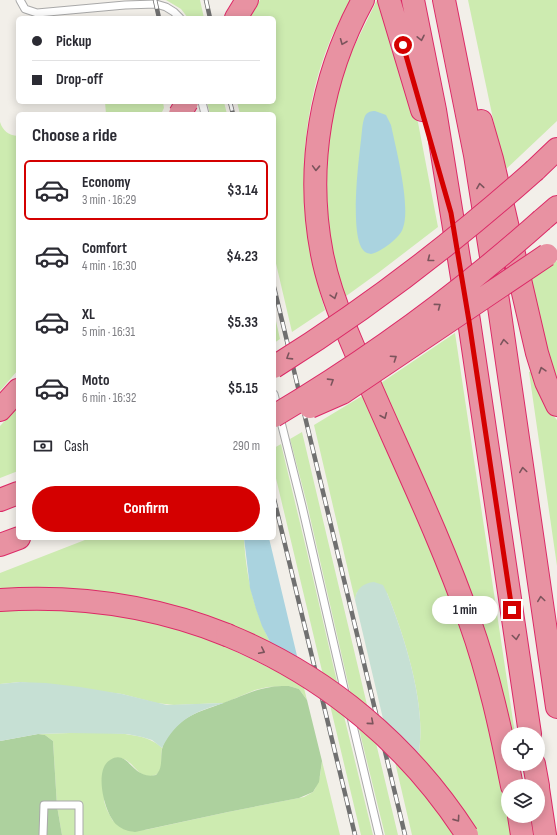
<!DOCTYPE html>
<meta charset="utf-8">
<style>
:root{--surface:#fff;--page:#f2f2f3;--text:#2b2b33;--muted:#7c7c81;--line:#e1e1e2;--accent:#d40000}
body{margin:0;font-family:"Sofia Sans Condensed",sans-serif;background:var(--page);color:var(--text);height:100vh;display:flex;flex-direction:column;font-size:15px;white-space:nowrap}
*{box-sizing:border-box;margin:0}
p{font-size:13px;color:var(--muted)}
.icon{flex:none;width:22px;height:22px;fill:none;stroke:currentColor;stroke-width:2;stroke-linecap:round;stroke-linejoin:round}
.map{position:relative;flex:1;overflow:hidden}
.details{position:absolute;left:16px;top:112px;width:260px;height:428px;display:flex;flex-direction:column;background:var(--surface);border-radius:6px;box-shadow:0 2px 10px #0003}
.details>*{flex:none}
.top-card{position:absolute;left:16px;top:16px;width:260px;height:88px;border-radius:6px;box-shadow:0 2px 10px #0003;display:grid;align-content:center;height:88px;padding:0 16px;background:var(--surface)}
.tools{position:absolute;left:501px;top:727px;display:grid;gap:8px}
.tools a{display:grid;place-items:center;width:44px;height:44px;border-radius:50%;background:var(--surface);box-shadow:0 2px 10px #0003;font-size:20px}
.end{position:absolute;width:18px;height:18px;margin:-9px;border:5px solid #d40000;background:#fff;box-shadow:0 0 0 2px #fff}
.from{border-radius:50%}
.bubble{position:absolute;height:28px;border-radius:14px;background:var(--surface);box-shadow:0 2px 10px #0003;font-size:13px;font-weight:700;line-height:28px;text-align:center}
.top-card b{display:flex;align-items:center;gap:14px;height:38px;font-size:15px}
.top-card b+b{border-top:1px solid var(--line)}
.top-card i{width:10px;height:10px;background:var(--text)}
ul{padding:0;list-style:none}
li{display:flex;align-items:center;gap:12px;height:60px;margin:0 8px 6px;padding:0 8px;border:2px solid transparent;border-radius:6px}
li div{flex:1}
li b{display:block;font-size:15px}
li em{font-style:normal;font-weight:700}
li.active{border-color:var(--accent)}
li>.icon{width:36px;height:36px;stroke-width:1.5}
h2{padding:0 16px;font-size:18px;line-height:48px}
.pay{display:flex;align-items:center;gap:10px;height:44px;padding:0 16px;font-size:15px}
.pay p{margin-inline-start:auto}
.button{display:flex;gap:8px;margin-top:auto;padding:8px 16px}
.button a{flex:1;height:46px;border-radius:24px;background:var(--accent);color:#fff;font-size:16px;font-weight:700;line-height:46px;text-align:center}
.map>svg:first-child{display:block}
</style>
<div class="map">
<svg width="557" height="835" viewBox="0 0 557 835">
<rect width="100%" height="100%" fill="#f2efe9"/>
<path fill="#cdebb0" d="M 166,0 L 200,0 L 204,18 L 188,18 L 181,9 Z
M 260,0 L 351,0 C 344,12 337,25 331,38 C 295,125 297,221 325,310 L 292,332 L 274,255 L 274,114 L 240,114 L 237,102 L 274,102 L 274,18 L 250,18 Z
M 377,0 L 383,0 L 416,112 L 438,227 L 378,273 L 342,299 L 336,279 L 323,187 L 332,104 L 350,55 Z
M 468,0 L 557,0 L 557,121 L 504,171 Z
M 105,102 L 163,102 L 164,108 L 161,114 L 106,114 Z
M 207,102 L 224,102 L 227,114 L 210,114 Z
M 0,122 C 3,131 8,135 18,136 L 18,370 L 0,391 Z
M 557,261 L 557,381 L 527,282 Z
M 274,312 L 280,339 L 274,343 Z
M 455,333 L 515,734 L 509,734 L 378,385 Z
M 533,371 L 552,414 L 557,420 L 557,566 L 529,372 Z
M 362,396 L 404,486 L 458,615 L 491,726 L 508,800 L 508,816 L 512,816 L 516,835 L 477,835 L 418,757 C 428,709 405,638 387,593 L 357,592 L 355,600 L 314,425 Z
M 18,407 L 18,471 L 0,478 L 0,426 Z
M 302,432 L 368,709 L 351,696 L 307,504 L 290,439 Z
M 281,444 L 307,552 L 338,686 L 323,675 L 274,470 L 274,448 Z
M 90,538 L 244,538 C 246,577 254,611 272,646 L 0,592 L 0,573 Z
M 28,607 L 131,615 L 195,635 L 222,645 L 276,671 L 304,688 L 307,700 L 299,689 L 289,686 L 268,687 L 255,690 L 224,703 L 174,705 L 156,703 L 122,694 L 20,682 L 0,684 L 0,609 Z
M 330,705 L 344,716 L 373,835 L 361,835 Z
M 359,729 L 376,743 L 398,835 L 385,835 Z
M 70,733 C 94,733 145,729 162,748 C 161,754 162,761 161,767 C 160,772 157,775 152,776 C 139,778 136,766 126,760 C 122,758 118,758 113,759 L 104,801 L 107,810 L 113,821 L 145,830 L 228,812 L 304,797 L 313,792 L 315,789 L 320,776 L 322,761 L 340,835 L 62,835 L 57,806 L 53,741 L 45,735 L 38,734 Z
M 395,762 L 435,808 L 454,835 L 412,835 Z"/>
<path fill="#add19e" d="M 282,686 L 289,686 L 299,689 L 307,700 L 322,761 L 319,782 L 313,792 L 299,798 L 228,812 L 135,832 C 128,831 123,830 117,825 C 105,815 93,770 110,760 C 129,748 132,781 156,775 C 165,766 158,753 165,741 C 181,715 197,713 223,703 C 245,695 258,687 282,686 Z
M 38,734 L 45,735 L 53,741 L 57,806 L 62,835 L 0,835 L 0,741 Z"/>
<path fill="#c6e0d4" d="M 374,582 L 383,585 L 387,593 C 405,638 428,709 418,757 L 384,723 L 355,600 C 356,589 363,583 374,582 Z
M 20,682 L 46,683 L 80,687 L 122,694 L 167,705 L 224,703 C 194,712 177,719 162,748 L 152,740 L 142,737 L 127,734 L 70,733 L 38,734 L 0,741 L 0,684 Z"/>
<path fill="#aad3df" d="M 375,111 L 386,115 L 391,125 C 396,149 411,206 403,228 C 400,238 381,252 371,254 C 366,253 364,252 361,247 C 351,226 358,165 361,140 C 362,133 362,123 365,116 C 367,112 371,111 375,111 Z
M 244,538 L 269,538 L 298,660 L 272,646 L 262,626 L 256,609 L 250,588 Z"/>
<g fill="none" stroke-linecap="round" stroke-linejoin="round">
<defs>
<path id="service" d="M 20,0 L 25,9 L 37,13 L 125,5 L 156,4 L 166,7 L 174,12 L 180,18
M 202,102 L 205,114
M 274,394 L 302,506 L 346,697
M 350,713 L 379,835
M 43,835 L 44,805 L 79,805 L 79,835"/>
<path id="motorway" d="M 363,0 C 321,77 305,167 322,254 C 327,280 336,305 346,329 C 386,427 435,522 470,622 C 489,675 501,731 512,786
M 389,0 L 422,110
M 413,0 L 435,110 L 469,321 L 530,734
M 444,0 L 475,155 L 499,307 L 557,707
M 236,18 L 247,0
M 481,121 L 492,159 L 537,353 L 546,382 L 557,405
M 535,170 L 557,149
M 542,220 L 557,207
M 0,410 L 18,390
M 0,500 L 18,493
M 0,545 L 19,538
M 0,600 C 77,595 155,606 227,635
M 534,764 L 538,786
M 538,788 L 545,835
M 519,816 L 522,835"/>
</defs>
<use href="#service" stroke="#a9a9a9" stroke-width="9"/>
<use href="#motorway" stroke="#dc2a67" stroke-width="24"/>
<use href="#service" stroke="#fff" stroke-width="7"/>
<use href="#motorway" stroke="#e892a2" stroke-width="22"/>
<defs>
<path id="rail" d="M 155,0 L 159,18
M 206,0 L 210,18
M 179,102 L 182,114
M 230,102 L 233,114
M 274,287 L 405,835
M 274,499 L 355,835"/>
</defs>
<use href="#rail" stroke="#707070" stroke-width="4.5"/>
<use href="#rail" stroke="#fff" stroke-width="3" stroke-dasharray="9" stroke-linecap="butt"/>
<defs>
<path id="motorway-bridge" d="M 180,114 L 187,102
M 274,367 C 367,309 453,243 535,170
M 310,407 L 342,393 L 547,255
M 274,416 C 370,359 459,294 542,220
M 227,635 C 327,676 409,745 467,835"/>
</defs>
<use href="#motorway-bridge" stroke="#dc2a67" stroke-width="24" stroke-linecap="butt"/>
<use href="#motorway-bridge" stroke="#e892a2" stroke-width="22"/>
</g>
<defs><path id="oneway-chevron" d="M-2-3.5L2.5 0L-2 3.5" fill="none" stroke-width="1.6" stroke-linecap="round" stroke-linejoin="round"/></defs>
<g stroke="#7b545c">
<use href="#oneway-chevron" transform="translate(421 38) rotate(78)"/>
<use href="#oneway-chevron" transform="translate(343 42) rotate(112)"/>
<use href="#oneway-chevron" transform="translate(316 168) rotate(92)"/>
<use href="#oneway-chevron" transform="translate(480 186) rotate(-99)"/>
<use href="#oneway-chevron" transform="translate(430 259) rotate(142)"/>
<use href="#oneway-chevron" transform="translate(334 296) rotate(72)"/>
<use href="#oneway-chevron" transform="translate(438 306) rotate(-37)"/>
<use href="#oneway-chevron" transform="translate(504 342) rotate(-98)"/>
<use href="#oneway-chevron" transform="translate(289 357) rotate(148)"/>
<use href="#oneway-chevron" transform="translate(394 358) rotate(-34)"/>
<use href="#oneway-chevron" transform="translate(542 370) rotate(-108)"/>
<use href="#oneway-chevron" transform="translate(331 381) rotate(-32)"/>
<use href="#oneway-chevron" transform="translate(384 416) rotate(67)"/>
<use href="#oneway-chevron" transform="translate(523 470) rotate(-98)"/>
<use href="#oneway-chevron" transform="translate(541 599) rotate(-98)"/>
<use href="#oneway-chevron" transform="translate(516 637) rotate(82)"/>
<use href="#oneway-chevron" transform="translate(262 651) rotate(26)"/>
<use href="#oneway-chevron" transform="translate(371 722) rotate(41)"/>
<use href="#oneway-chevron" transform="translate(457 819) rotate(55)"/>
</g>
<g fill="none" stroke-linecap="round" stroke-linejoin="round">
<path stroke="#d40000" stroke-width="5" d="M 403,45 L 451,213 L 469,321 L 512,610"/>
</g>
</svg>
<div class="tools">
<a><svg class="icon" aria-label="locate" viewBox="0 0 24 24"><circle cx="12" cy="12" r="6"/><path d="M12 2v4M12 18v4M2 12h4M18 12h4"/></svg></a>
<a><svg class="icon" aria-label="layers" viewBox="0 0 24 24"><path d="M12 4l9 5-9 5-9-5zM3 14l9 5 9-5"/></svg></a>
</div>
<i class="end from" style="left:403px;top:45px"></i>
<i class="end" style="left:512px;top:610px"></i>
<div class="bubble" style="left:432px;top:596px;width:66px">1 min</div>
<div class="top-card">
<b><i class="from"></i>Pickup</b>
<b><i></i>Drop-off</b>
</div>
<section class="details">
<h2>Choose a ride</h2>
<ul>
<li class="active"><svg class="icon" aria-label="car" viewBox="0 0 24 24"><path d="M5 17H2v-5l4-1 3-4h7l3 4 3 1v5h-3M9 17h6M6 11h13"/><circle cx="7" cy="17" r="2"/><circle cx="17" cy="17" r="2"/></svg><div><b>Economy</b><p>3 min · 16:29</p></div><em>$3.14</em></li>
<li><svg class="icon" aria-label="car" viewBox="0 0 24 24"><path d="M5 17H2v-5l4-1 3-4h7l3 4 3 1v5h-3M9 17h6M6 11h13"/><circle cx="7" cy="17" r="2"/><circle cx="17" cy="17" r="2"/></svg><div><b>Comfort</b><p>4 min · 16:30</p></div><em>$4.23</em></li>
<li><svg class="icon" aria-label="car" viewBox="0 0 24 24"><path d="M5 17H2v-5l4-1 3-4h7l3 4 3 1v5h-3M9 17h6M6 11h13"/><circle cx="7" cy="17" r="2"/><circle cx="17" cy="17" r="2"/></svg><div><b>XL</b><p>5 min · 16:31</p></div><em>$5.33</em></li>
<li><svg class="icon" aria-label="car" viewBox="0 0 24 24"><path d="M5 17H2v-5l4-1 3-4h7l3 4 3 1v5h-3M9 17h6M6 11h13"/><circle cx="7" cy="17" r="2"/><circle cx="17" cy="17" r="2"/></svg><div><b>Moto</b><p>6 min · 16:32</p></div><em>$5.15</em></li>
</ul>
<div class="pay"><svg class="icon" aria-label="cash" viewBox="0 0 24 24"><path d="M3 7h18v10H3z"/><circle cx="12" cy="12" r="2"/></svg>Cash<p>290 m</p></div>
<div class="button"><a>Confirm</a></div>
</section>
</div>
